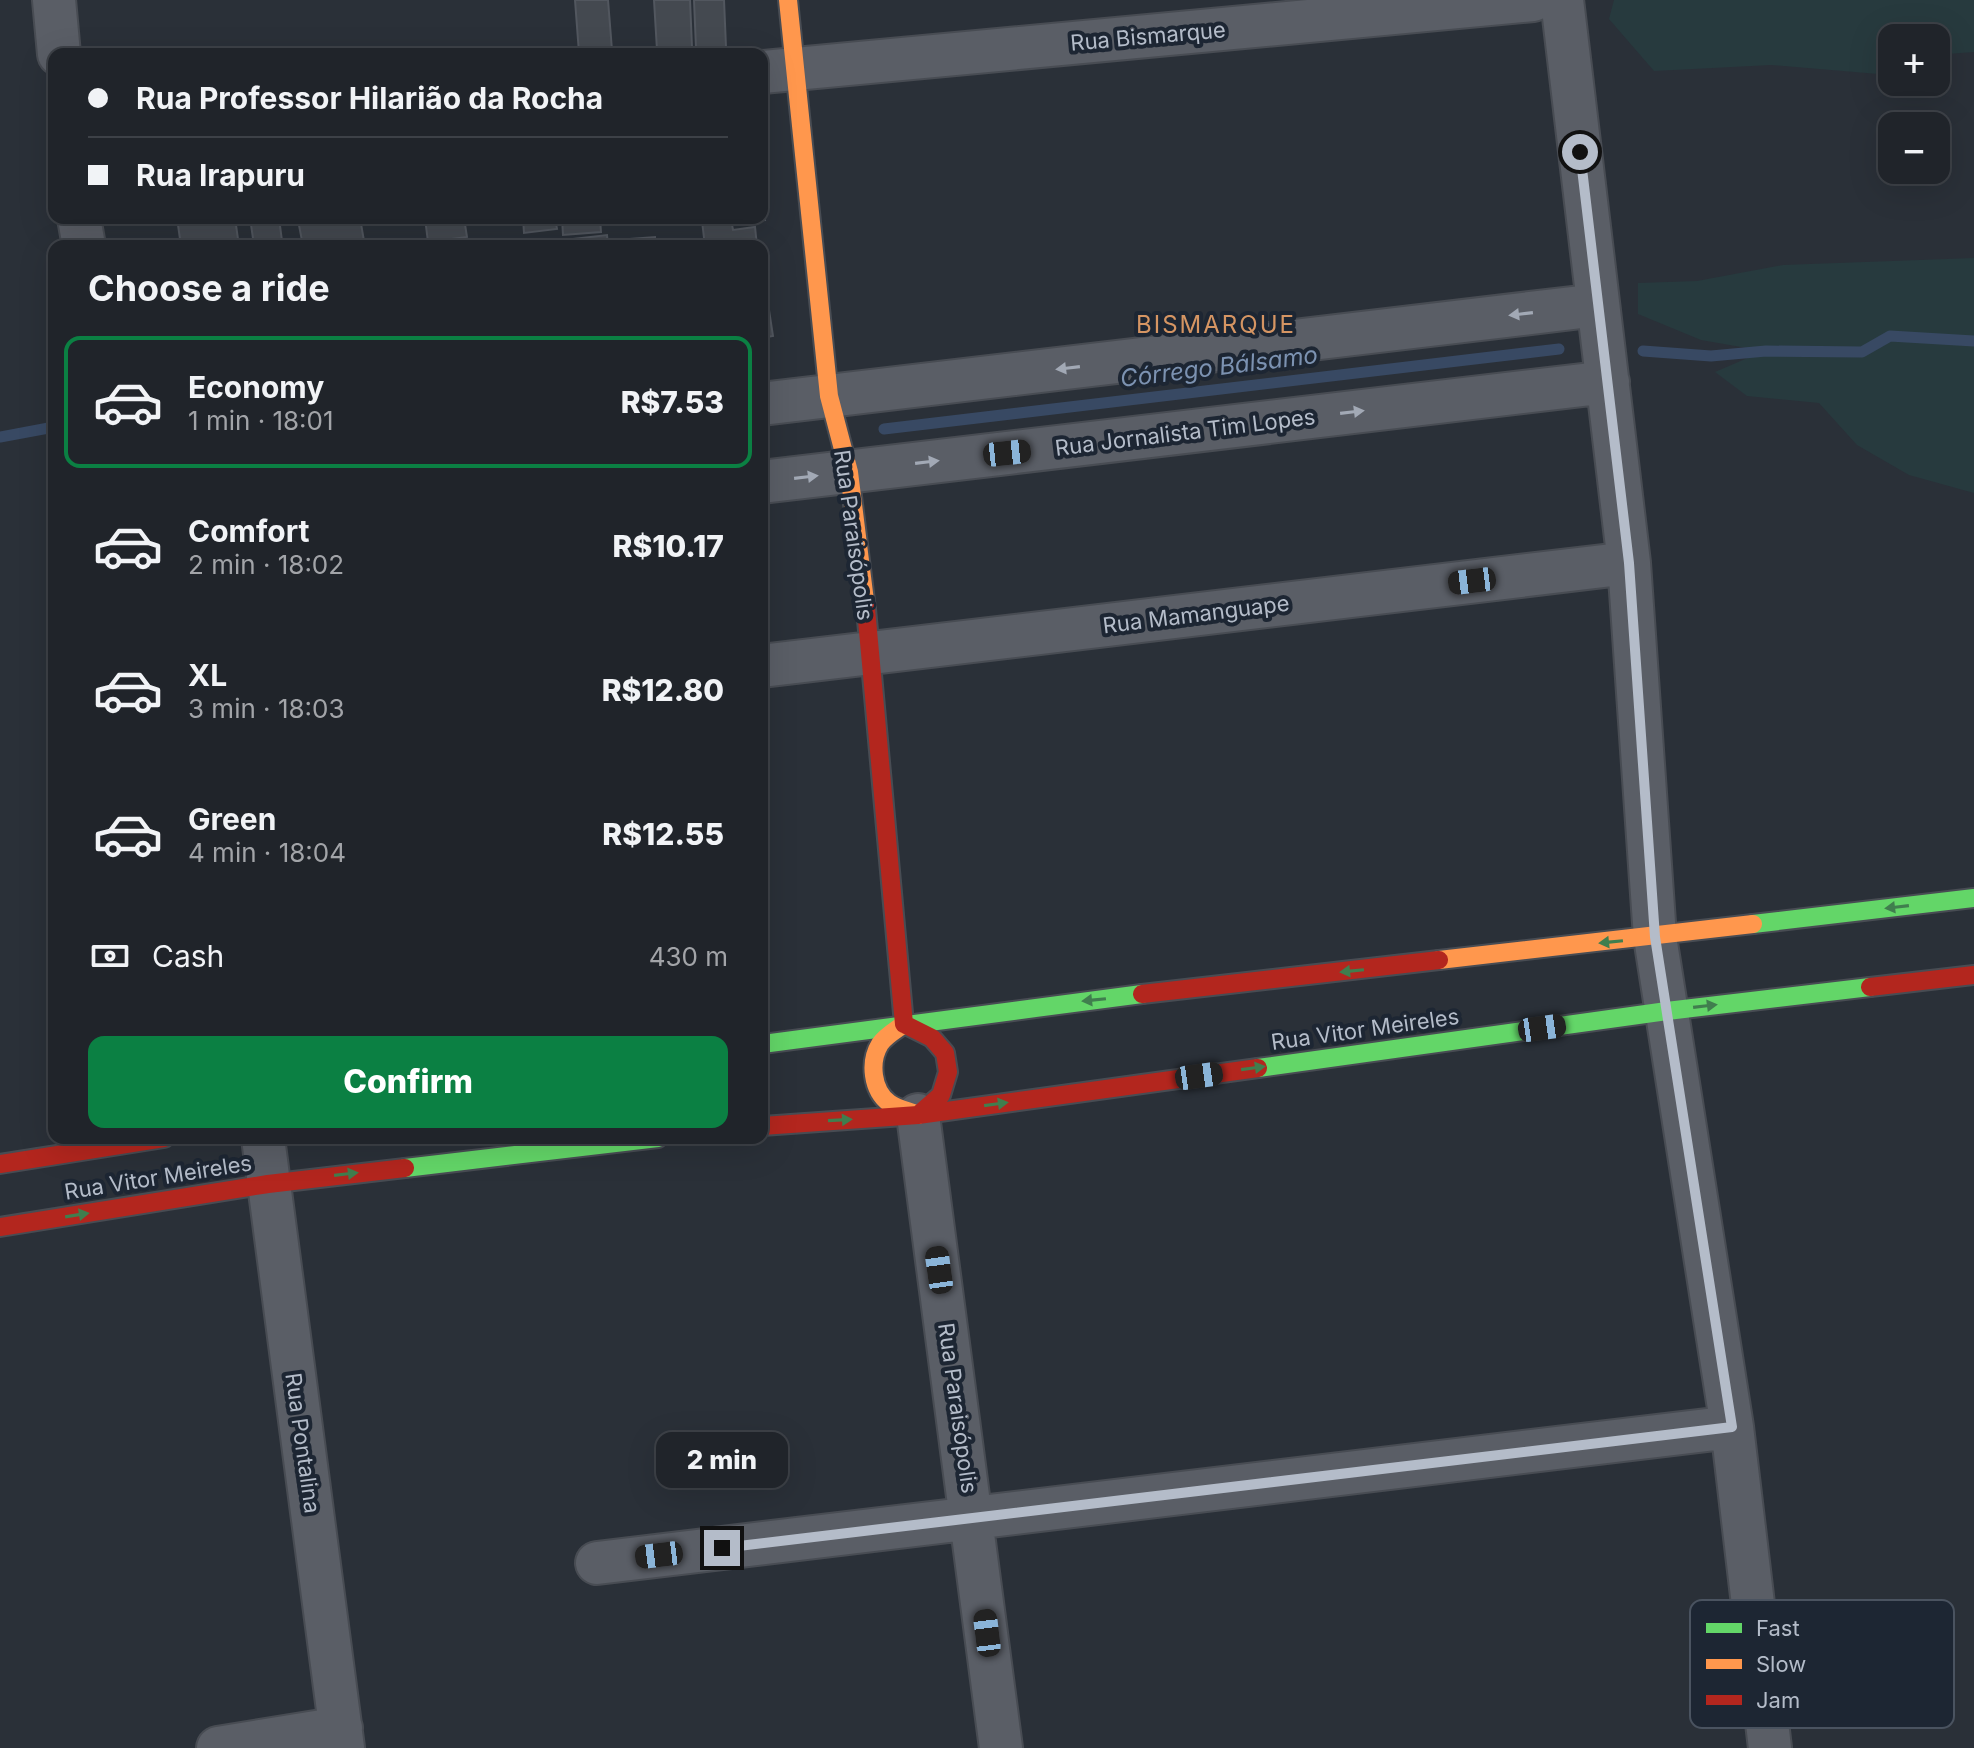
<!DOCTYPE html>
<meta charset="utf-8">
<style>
:root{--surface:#20242a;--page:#282c32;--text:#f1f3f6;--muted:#a2a4a8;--line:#3d4147;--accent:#0b8043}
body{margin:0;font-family:Inter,sans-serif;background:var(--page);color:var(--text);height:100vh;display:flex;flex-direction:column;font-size:30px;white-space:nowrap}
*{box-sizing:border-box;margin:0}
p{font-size:26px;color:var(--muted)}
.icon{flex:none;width:44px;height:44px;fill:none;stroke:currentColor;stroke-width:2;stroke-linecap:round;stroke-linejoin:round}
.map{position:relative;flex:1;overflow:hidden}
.sheet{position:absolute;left:48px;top:240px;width:720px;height:904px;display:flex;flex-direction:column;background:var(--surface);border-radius:16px;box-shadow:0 8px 32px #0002,0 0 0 2px var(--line)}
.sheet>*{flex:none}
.banner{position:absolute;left:48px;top:48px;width:720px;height:176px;border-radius:16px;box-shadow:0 8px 32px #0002,0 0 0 2px var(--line);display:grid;align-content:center;height:176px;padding:0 40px;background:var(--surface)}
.tools{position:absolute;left:1878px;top:24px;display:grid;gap:16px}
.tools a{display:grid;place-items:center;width:72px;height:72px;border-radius:16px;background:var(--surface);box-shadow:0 8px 32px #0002,0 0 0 2px var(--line);font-size:40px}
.end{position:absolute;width:36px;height:36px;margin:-18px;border:10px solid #b4bcc9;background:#111;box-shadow:0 0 0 4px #111}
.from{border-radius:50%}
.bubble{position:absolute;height:56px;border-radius:16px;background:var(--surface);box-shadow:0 8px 32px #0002,0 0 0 2px var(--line);font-size:26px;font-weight:800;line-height:56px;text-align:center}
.car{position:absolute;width:24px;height:48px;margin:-24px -12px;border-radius:10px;box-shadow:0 0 6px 2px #0007;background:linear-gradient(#222 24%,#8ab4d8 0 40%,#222 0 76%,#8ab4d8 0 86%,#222 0)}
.banner b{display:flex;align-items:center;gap:28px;height:76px;font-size:30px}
.banner b+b{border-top:2px solid var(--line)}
.banner i{width:20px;height:20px;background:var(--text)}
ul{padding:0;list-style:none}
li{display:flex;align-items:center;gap:24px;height:132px;margin:0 16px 12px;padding:0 24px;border:4px solid transparent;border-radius:16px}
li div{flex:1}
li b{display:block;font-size:30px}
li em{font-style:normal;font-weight:800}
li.active{border-color:var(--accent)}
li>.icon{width:72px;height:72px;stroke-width:1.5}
h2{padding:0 40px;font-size:36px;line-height:96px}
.pay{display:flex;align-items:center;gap:20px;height:88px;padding:0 40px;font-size:30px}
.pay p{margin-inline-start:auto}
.button{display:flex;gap:16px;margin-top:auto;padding:16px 40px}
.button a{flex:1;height:92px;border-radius:16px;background:var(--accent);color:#fff;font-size:32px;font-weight:800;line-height:92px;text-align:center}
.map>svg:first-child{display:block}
</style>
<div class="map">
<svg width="1974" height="1748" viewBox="0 0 1974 1748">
<rect width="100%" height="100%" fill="#2a3038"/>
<path fill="#273a3e" d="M 1614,0 L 1974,0 L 1974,52 L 1947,54 L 1936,58 L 1936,38 L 1892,38 L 1890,75 L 1771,65 L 1654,71 L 1609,19 Z
M 1974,258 L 1974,493 L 1909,475 L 1857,445 L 1819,403 L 1747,396 L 1715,372 L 1764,351 L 1701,340 L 1638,314 L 1638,283 L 1697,281 L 1783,265 Z"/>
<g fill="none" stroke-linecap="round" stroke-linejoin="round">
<path stroke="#384963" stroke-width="11" d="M 1643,351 L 1711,356 L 1766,351 L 1862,352 L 1890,336 L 1974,341
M 884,429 L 1559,349
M 0,437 L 54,427"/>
</g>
<path fill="#444950" stroke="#52575f" stroke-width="2" d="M 575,0 L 608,0 L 612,50 L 579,53 Z
M 654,0 L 690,0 L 692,47 L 657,50 Z
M 694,0 L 724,0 L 726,47 L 696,48 Z
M 762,200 L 765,220 L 738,223 L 737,218 L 762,218 Z
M 177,218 L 235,218 L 239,246 L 181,246 Z
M 250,218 L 279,218 L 282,241 L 254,245 Z
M 306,218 L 360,218 L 364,241 L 338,246 L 303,246 L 298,220 Z
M 425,218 L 464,218 L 467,237 L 428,242 Z
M 523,218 L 555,218 L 557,229 L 524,233 Z
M 562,218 L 600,218 L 601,232 L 563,235 Z
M 731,219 L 733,230 L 755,227 L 757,246 L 705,246 L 702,221 Z
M 607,235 L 608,246 L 565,246 L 565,240 Z
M 655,237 L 655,246 L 617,246 L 617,240 Z
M 762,284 L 765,284 L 773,336 L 762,338 Z"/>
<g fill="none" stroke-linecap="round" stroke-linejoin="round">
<defs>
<path id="street" d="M 54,0 L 59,54
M 1562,0 L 1629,563 L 1655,937 L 1732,1427 L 1770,1748
M 762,72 L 1533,0
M 79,218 L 84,246
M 762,404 L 1598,305
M 762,482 L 1608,382
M 762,666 L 1629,563
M 918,1115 L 1001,1748
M 263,1138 L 343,1748
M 597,1563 L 1732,1427
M 218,1748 L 341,1728"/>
<path id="fast" d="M 1753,924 L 1974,898
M 762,1044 L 1142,994
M 1258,1068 L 1667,1011 L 1870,987
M 405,1168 L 658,1138"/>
<path id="slow" d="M 788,0 L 829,396 L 849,472 L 866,609
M 1439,960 L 1753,924
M 904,1024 C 896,1030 885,1036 880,1044 C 869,1062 872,1090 889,1103 C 897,1109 909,1111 918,1115"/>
<path id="jam" d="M 866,609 L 904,1024
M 1870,987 L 1974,975
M 1142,994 L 1439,960
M 904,1024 L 932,1038 L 945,1053 L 948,1072 L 941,1095 L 918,1115
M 762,1126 L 918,1115 L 1258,1068
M 0,1164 L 164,1138
M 0,1227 L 268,1184 L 405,1168"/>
</defs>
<use href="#street" stroke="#484c53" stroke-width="46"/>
<use href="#fast" stroke="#484c53" stroke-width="22"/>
<use href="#slow" stroke="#484c53" stroke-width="22"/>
<use href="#jam" stroke="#484c53" stroke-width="22"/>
<use href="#street" stroke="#5a5e66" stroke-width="42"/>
<use href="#fast" stroke="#63d668" stroke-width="18"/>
<use href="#slow" stroke="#ff974d" stroke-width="18"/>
<use href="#jam" stroke="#b3261e" stroke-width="18"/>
</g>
<defs><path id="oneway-solid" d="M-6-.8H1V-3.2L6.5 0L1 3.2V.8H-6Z" transform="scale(2)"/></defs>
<g fill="#a2a9b5">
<use href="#oneway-solid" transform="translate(1521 314) rotate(173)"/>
<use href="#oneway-solid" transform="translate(1068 368) rotate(173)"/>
<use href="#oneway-solid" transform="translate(1352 412) rotate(-7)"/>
<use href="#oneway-solid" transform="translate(927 462) rotate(-7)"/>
<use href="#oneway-solid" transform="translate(806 477) rotate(-7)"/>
</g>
<g fill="#407e4e">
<use href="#oneway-solid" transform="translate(1897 907) rotate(173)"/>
<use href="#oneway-solid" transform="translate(1611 942) rotate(174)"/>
<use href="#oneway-solid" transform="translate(1352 971) rotate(174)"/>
<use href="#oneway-solid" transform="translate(1094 1000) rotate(174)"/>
<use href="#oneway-solid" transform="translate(1705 1006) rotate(-7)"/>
<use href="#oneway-solid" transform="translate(1253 1068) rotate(-8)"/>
<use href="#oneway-solid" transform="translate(996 1104) rotate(-8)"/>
<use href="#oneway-solid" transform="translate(840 1120) rotate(-3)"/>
<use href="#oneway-solid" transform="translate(346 1174) rotate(-7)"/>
<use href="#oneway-solid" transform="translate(77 1215) rotate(-9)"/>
</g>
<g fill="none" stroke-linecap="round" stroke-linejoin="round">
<path stroke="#b4bcc9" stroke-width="10" d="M 722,1548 L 1732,1427 L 1655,937 L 1629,563 L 1580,152"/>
</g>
<g text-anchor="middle" stroke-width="8" stroke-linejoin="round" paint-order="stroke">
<g font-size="22" fill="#b4bcc9" stroke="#1d2633">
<text transform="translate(1148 36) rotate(-5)" y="8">Rua Bismarque</text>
<text transform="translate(1185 432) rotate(-7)" y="8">Rua Jornalista Tim Lopes</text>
<text transform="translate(854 535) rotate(82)" y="8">Rua Paraisópolis</text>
<text transform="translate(1196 614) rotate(-7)" y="8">Rua Mamanguape</text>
<text transform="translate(1365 1029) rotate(-8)" y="8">Rua Vitor Meireles</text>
<text transform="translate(158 1177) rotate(-9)" y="8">Rua Vitor Meireles</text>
<text transform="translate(958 1408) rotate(82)" y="8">Rua Paraisópolis</text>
<text transform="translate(303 1443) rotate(82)" y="8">Rua Pontalina</text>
</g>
<g font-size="24" letter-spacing="2" fill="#d59563" stroke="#1d2633">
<text x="1216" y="333">BISMARQUE</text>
</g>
<g font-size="24" font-style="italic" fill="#7c92b1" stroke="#1d2633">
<text transform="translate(1219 367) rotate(-7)" y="8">Córrego Bálsamo</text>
</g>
</g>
<rect x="1690" y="1600" width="264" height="128" rx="12" fill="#1d2633" stroke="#4a5360" stroke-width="2"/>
<rect x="1706" y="1623" width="36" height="10" fill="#63d668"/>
<rect x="1706" y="1659" width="36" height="10" fill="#ff974d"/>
<rect x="1706" y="1695" width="36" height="10" fill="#b3261e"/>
<g font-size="22" fill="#b4bcc9">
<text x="1756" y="1636">Fast</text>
<text x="1756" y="1672">Slow</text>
<text x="1756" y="1708">Jam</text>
</g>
</svg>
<div class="tools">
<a>+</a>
<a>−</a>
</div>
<i class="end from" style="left:1580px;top:152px"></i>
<i class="end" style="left:722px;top:1548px"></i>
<div class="bubble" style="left:656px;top:1432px;width:132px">2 min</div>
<i class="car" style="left:1007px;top:453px;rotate:84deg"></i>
<i class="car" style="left:1472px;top:581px;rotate:263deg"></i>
<i class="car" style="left:1542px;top:1028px;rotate:82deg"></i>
<i class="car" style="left:1199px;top:1076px;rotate:82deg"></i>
<i class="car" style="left:939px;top:1270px;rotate:352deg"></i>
<i class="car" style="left:659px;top:1555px;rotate:263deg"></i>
<i class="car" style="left:987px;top:1633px;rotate:353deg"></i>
<div class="banner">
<b><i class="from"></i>Rua Professor Hilarião da Rocha</b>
<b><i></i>Rua Irapuru</b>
</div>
<section class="sheet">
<h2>Choose a ride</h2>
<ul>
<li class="active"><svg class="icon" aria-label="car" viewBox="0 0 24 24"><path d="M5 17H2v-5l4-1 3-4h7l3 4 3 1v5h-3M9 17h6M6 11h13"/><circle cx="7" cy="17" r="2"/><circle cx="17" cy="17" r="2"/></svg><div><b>Economy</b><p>1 min · 18:01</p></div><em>R$7.53</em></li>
<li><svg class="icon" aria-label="car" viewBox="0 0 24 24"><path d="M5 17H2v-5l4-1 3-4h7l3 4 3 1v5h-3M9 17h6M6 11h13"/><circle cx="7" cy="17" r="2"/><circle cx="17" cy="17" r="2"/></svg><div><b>Comfort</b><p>2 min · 18:02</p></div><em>R$10.17</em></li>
<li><svg class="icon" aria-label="car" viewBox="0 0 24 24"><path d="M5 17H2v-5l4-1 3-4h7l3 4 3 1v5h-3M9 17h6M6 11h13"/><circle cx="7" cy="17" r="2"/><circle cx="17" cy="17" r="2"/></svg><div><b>XL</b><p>3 min · 18:03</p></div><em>R$12.80</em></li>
<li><svg class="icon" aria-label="car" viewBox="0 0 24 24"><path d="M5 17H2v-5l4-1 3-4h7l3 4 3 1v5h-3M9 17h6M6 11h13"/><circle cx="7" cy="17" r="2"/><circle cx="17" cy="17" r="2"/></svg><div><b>Green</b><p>4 min · 18:04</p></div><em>R$12.55</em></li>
</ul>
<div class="pay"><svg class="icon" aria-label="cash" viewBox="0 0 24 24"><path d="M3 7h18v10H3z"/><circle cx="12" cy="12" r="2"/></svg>Cash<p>430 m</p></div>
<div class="button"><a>Confirm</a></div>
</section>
</div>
